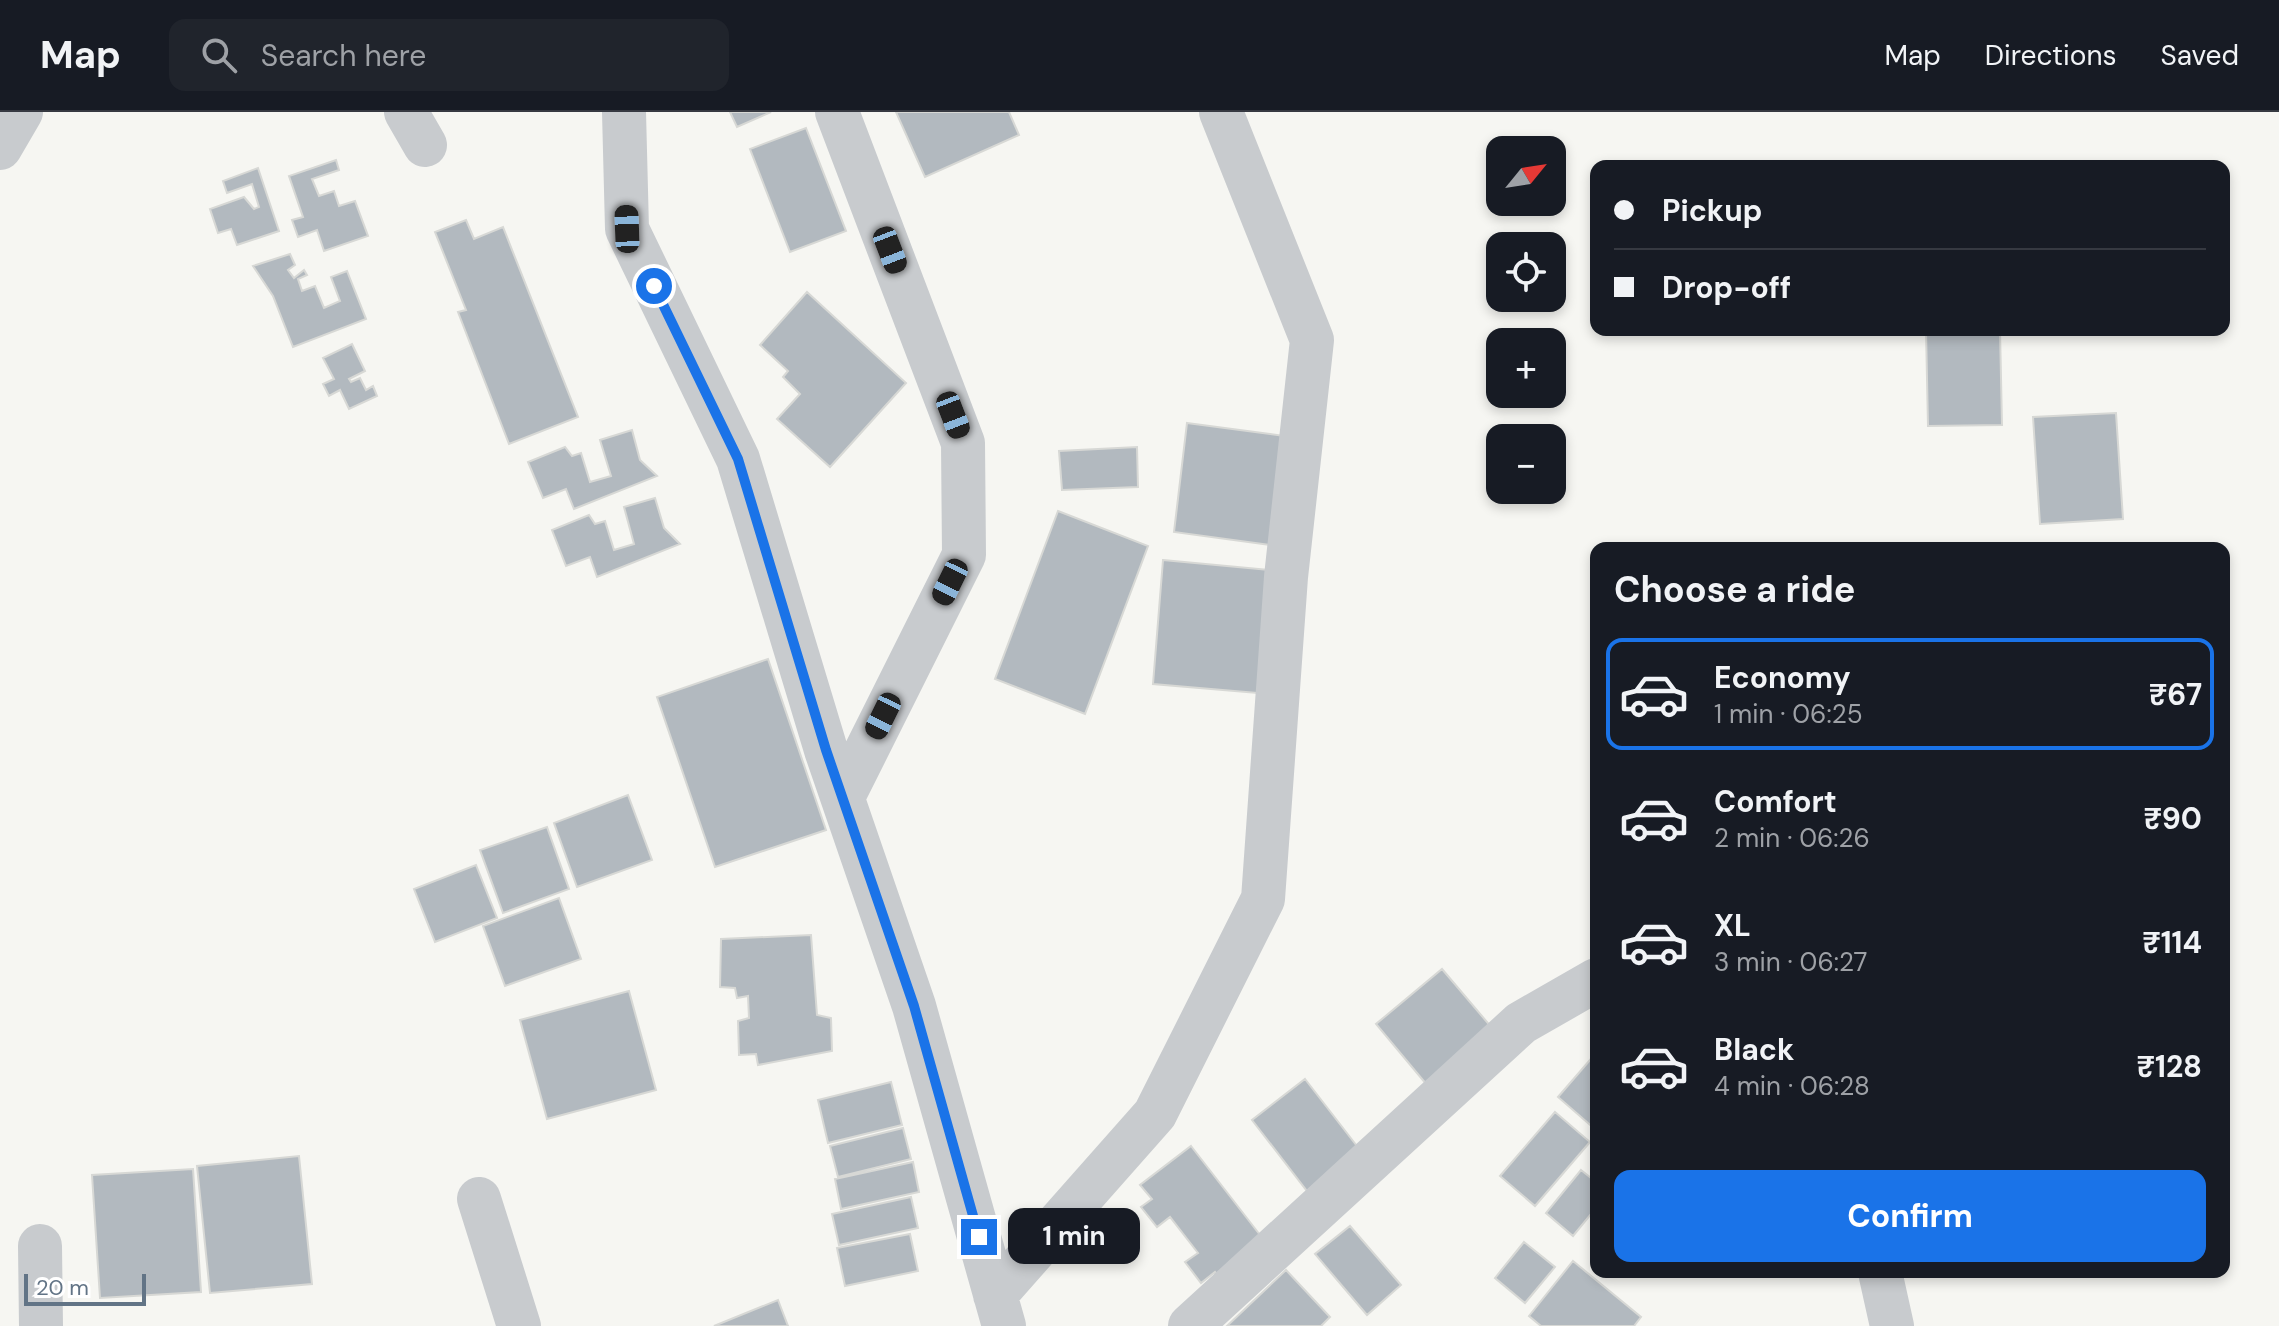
<!DOCTYPE html>
<meta charset="utf-8">
<style>
:root{--surface:#171b24;--page:#20242c;--text:#f1f3f6;--muted:#9ea1a6;--line:#363941;--accent:#1a73e8}
body{margin:0;font-family:"DM Sans",sans-serif;background:var(--page);color:var(--text);height:100vh;display:flex;flex-direction:column;font-size:30px;white-space:nowrap}
*{box-sizing:border-box;margin:0}
p{font-size:26px;color:var(--muted)}
.icon{flex:none;width:44px;height:44px;fill:none;stroke:currentColor;stroke-width:2;stroke-linecap:round;stroke-linejoin:round}
.map{position:relative;flex:1;overflow:hidden}
.sheet{position:absolute;left:1590px;top:430px;width:640px;height:736px;display:flex;flex-direction:column;background:var(--surface);border-radius:16px;box-shadow:0 4px 12px #0003}
.sheet>*{flex:none}
.guide{position:absolute;left:1590px;top:48px;width:640px;height:176px;border-radius:16px;box-shadow:0 4px 12px #0003;display:grid;align-content:center;height:176px;padding:0 24px;background:var(--surface)}
.needle{width:52px;rotate:60deg}
.buttons{position:absolute;left:1486px;top:24px;display:grid;gap:16px}
.buttons a{display:grid;place-items:center;width:80px;height:80px;border-radius:16px;background:var(--surface);box-shadow:0 4px 12px #0003;font-size:40px}
.scale{position:absolute;left:24px;bottom:20px;width:122px;box-sizing:border-box;padding-left:8px;border:4px solid #627486;border-top:0;font-size:22px;line-height:28px;white-space:nowrap;color:#627486;-webkit-text-stroke:6px #fff;paint-order:stroke}
.end{position:absolute;width:36px;height:36px;margin:-18px;border:10px solid #1a73e8;background:#fff;box-shadow:0 0 0 4px #fff}
.from{border-radius:50%}
.bubble{position:absolute;height:56px;border-radius:16px;background:var(--surface);box-shadow:0 4px 12px #0003;font-size:26px;font-weight:700;line-height:56px;text-align:center}
.car{position:absolute;width:24px;height:48px;margin:-24px -12px;border-radius:10px;box-shadow:0 0 6px 2px #0007;background:linear-gradient(#222 24%,#8ab4d8 0 40%,#222 0 76%,#8ab4d8 0 86%,#222 0)}
.guide b{display:flex;align-items:center;gap:28px;height:76px;font-size:30px}
.guide b+b{border-top:2px solid var(--line)}
.guide i{width:20px;height:20px;background:var(--text)}
ul{padding:0;list-style:none}
li{display:flex;align-items:center;gap:24px;height:112px;margin:0 16px 12px;padding:0 8px;border:4px solid transparent;border-radius:16px}
li div{flex:1}
li b{display:block;font-size:30px}
li em{font-style:normal;font-weight:700}
li.current{border-color:var(--accent)}
li>.icon{width:72px;height:72px;stroke-width:1.5}
h2{padding:0 24px;font-size:36px;line-height:96px}
.primary-button{display:flex;gap:16px;margin-top:auto;padding:16px 24px}
.primary-button a{flex:1;height:92px;border-radius:16px;background:var(--accent);color:#fff;font-size:32px;font-weight:700;line-height:92px;text-align:center}
header{display:flex;align-items:center;gap:48px;box-sizing:border-box;height:112px;padding:0 40px;background:var(--surface);border-bottom:2px solid var(--line)}
header strong{font-size:38px}
nav{display:flex;gap:44px;margin-inline-start:auto;font-size:28px}
.search{width:560px;height:72px;background:var(--page);display:flex;align-items:center;gap:20px;box-sizing:border-box;padding:0 28px;border-radius:16px;color:var(--muted);font-size:30px}
.map>svg:first-child{display:block}
</style>
<header>
<strong>Map</strong>
<div class="search"><svg class="icon" aria-label="search" viewBox="0 0 24 24"><circle cx="10" cy="10" r="6"/><path d="M15 15l6 6"/></svg>Search here</div>
<nav><a>Map</a><a>Directions</a><a>Saved</a></nav>
</header>
<div class="map">
<svg width="2279" height="1214" viewBox="0 0 2279 1214">
<rect width="100%" height="100%" fill="#f6f6f2"/>
<path fill="#b2b9bf" stroke="#d7d8d5" stroke-width="2" d="M 730,0 L 771,0 L 737,15 Z
M 896,0 L 1009,0 L 1019,23 L 925,65 Z
M 806,16 L 846,119 L 790,140 L 750,37 Z
M 336,48 L 339,58 L 312,67 L 319,84 L 334,79 L 339,94 L 355,89 L 368,124 L 324,139 L 317,118 L 298,125 L 292,108 L 303,105 L 289,64 Z
M 258,56 L 279,119 L 237,133 L 231,117 L 218,121 L 210,97 L 244,85 L 254,97 L 259,95 L 252,72 L 227,81 L 223,69 Z
M 466,108 L 474,127 L 503,115 L 578,305 L 509,332 L 458,200 L 466,198 L 435,120 Z
M 290,142 L 295,153 L 288,158 L 294,166 L 304,158 L 307,163 L 298,167 L 302,179 L 315,174 L 324,196 L 340,189 L 331,165 L 347,159 L 366,207 L 293,235 L 273,184 L 253,154 Z
M 807,180 L 906,271 L 830,355 L 777,307 L 800,282 L 783,265 L 788,259 L 760,233 Z
M 1926,218 L 2000,218 L 2002,313 L 1928,314 Z
M 352,232 L 365,259 L 349,267 L 351,270 L 360,266 L 366,278 L 373,274 L 377,284 L 349,297 L 340,278 L 329,284 L 323,272 L 334,267 L 323,246 Z
M 2116,301 L 2123,407 L 2040,412 L 2033,305 Z
M 1187,311 L 1292,325 L 1278,434 L 1174,420 Z
M 632,318 L 640,348 L 657,364 L 574,397 L 566,377 L 543,386 L 528,350 L 565,335 L 572,344 L 581,341 L 590,370 L 611,364 L 600,328 Z
M 1137,335 L 1138,375 L 1062,378 L 1059,339 Z
M 655,386 L 664,416 L 680,432 L 597,465 L 590,445 L 566,454 L 552,418 L 589,403 L 595,412 L 605,409 L 614,438 L 634,432 L 624,395 Z
M 1058,399 L 1148,434 L 1085,602 L 995,567 Z
M 1163,448 L 1279,459 L 1269,582 L 1153,572 Z
M 768,547 L 826,718 L 715,755 L 657,585 Z
M 628,683 L 652,748 L 577,775 L 554,711 Z
M 547,715 L 569,777 L 503,801 L 480,738 Z
M 476,753 L 497,806 L 435,830 L 414,777 Z
M 559,786 L 581,847 L 505,874 L 483,814 Z
M 811,823 L 817,903 L 831,906 L 832,939 L 758,953 L 756,942 L 739,943 L 738,909 L 749,906 L 748,884 L 737,886 L 735,876 L 720,875 L 721,827 Z
M 1442,857 L 1498,923 L 1432,979 L 1376,912 Z
M 629,879 L 656,978 L 547,1007 L 520,908 Z
M 1596,941 L 1596,1018 L 1558,985 Z
M 1305,967 L 1360,1038 L 1307,1079 L 1252,1008 Z
M 891,970 L 902,1013 L 828,1031 L 818,988 Z
M 1555,1000 L 1590,1030 L 1535,1094 L 1500,1064 Z
M 903,1016 L 911,1047 L 838,1065 L 830,1034 Z
M 1191,1034 L 1267,1132 L 1221,1168 L 1215,1160 L 1201,1171 L 1185,1150 L 1198,1141 L 1170,1105 L 1157,1115 L 1141,1095 L 1152,1087 L 1140,1073 Z
M 299,1044 L 312,1172 L 210,1181 L 197,1054 Z
M 913,1050 L 919,1080 L 841,1097 L 835,1067 Z
M 193,1057 L 201,1180 L 100,1186 L 92,1063 Z
M 1581,1058 L 1596,1070 L 1596,1096 L 1573,1124 L 1546,1101 Z
M 911,1085 L 918,1116 L 839,1133 L 832,1102 Z
M 1350,1114 L 1401,1173 L 1367,1203 L 1315,1142 Z
M 910,1122 L 918,1159 L 845,1174 L 837,1136 Z
M 1524,1130 L 1555,1155 L 1525,1191 L 1495,1166 Z
M 1573,1149 L 1641,1205 L 1634,1214 L 1541,1214 L 1529,1204 Z
M 1286,1158 L 1330,1205 L 1321,1214 L 1227,1214 Z
M 778,1188 L 788,1214 L 714,1214 Z"/>
<g fill="none" stroke-linecap="round" stroke-linejoin="round">
<path stroke="#c8cbce" stroke-width="44" d="M 406,0 L 425,33
M 624,0 L 627,117 L 738,347 L 826,638 L 914,894 L 1004,1214
M 837,0 L 963,331 L 964,443 L 843,685
M 0,36 L 21,0
M 479,1087 L 519,1214
M 40,1134 L 41,1214
M 1880,1160 L 1892,1214
M 995,1183 L 1155,1002 L 1263,787 L 1286,465 L 1312,228 L 1221,0
M 1190,1214 L 1521,911 L 1596,868"/>
</g>
<g fill="none" stroke-linecap="round" stroke-linejoin="round">
<path stroke="#1a73e8" stroke-width="10" d="M 654,174 L 738,347 L 826,638 L 914,894 L 979,1125"/>
</g>
</svg>
<div class="buttons">
<a><svg class="needle" viewBox="-14 -14 28 28"><path d="M0-13l5 13h-10z" fill="#e53935"/><path d="M0 13l5-13h-10z" fill="#9ea1a6"/></svg></a>
<a><svg class="icon" aria-label="locate" viewBox="0 0 24 24"><circle cx="12" cy="12" r="6"/><path d="M12 2v4M12 18v4M2 12h4M18 12h4"/></svg></a>
<a>+</a>
<a>−</a>
</div>
<div class="scale">20 m</div>
<i class="end from" style="left:654px;top:174px"></i>
<i class="end" style="left:979px;top:1125px"></i>
<div class="bubble" style="left:1008px;top:1096px;width:132px">1 min</div>
<i class="car" style="left:627px;top:117px;rotate:358deg"></i>
<i class="car" style="left:890px;top:138px;rotate:159deg"></i>
<i class="car" style="left:953px;top:303px;rotate:159deg"></i>
<i class="car" style="left:950px;top:470px;rotate:206deg"></i>
<i class="car" style="left:883px;top:604px;rotate:206deg"></i>
<div class="guide">
<b><i class="from"></i>Pickup</b>
<b><i></i>Drop-off</b>
</div>
<section class="sheet">
<h2>Choose a ride</h2>
<ul>
<li class="current"><svg class="icon" aria-label="car" viewBox="0 0 24 24"><path d="M5 17H2v-5l4-1 3-4h7l3 4 3 1v5h-3M9 17h6M6 11h13"/><circle cx="7" cy="17" r="2"/><circle cx="17" cy="17" r="2"/></svg><div><b>Economy</b><p>1 min · 06:25</p></div><em>₹67</em></li>
<li><svg class="icon" aria-label="car" viewBox="0 0 24 24"><path d="M5 17H2v-5l4-1 3-4h7l3 4 3 1v5h-3M9 17h6M6 11h13"/><circle cx="7" cy="17" r="2"/><circle cx="17" cy="17" r="2"/></svg><div><b>Comfort</b><p>2 min · 06:26</p></div><em>₹90</em></li>
<li><svg class="icon" aria-label="car" viewBox="0 0 24 24"><path d="M5 17H2v-5l4-1 3-4h7l3 4 3 1v5h-3M9 17h6M6 11h13"/><circle cx="7" cy="17" r="2"/><circle cx="17" cy="17" r="2"/></svg><div><b>XL</b><p>3 min · 06:27</p></div><em>₹114</em></li>
<li><svg class="icon" aria-label="car" viewBox="0 0 24 24"><path d="M5 17H2v-5l4-1 3-4h7l3 4 3 1v5h-3M9 17h6M6 11h13"/><circle cx="7" cy="17" r="2"/><circle cx="17" cy="17" r="2"/></svg><div><b>Black</b><p>4 min · 06:28</p></div><em>₹128</em></li>
</ul>
<div class="primary-button"><a>Confirm</a></div>
</section>
</div>
